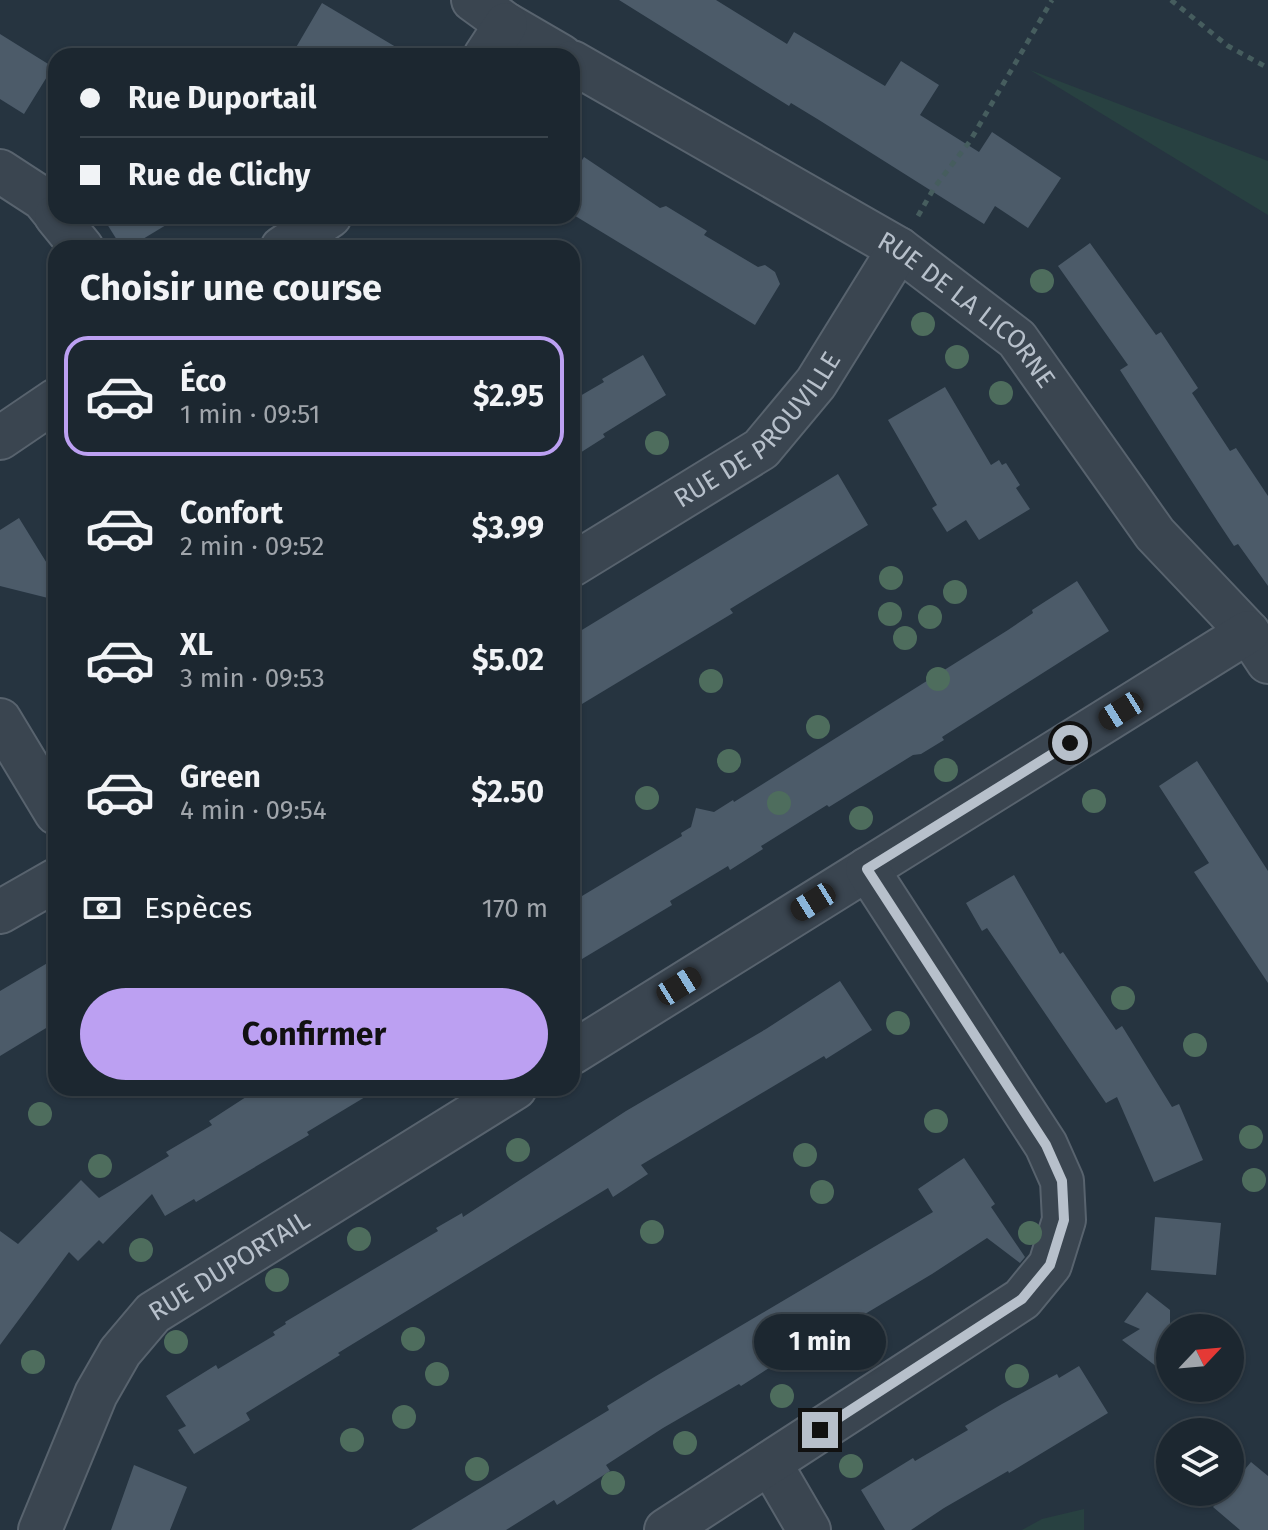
<!DOCTYPE html>
<html lang="fr">
<meta charset="utf-8">
<style>
:root{--surface:#1c2730;--page:#252f38;--text:#f1f3f6;--muted:#a0a5ab;--line:#3a444c;--accent:#bca0f2}
body{margin:0;font-family:"Fira Sans",sans-serif;background:var(--page);color:var(--text);height:100vh;display:flex;flex-direction:column;font-size:30px;white-space:nowrap}
*{box-sizing:border-box;margin:0}
p{font-size:26px;color:var(--muted)}
.icon{flex:none;width:44px;height:44px;fill:none;stroke:currentColor;stroke-width:2;stroke-linecap:round;stroke-linejoin:round}
.map{position:relative;flex:1;overflow:hidden}
.drawer{position:absolute;left:48px;top:240px;width:532px;height:856px;display:flex;flex-direction:column;background:var(--surface);border-radius:24px;box-shadow:0 2px 6px #0004,0 0 0 2px var(--line)}
.drawer>*{flex:none}
.guide{position:absolute;left:48px;top:48px;width:532px;height:176px;border-radius:24px;box-shadow:0 2px 6px #0004,0 0 0 2px var(--line);display:grid;align-content:center;height:176px;padding:0 32px;background:var(--surface)}
.needle{width:52px;rotate:64deg}
.controls{position:absolute;left:1156px;top:1314px;display:grid;gap:16px}
.controls a{display:grid;place-items:center;width:88px;height:88px;border-radius:50%;background:var(--surface);box-shadow:0 2px 6px #0004,0 0 0 2px var(--line);font-size:40px}
.end{position:absolute;width:36px;height:36px;margin:-18px;border:10px solid #b7c0cb;background:#111;box-shadow:0 0 0 4px #111}
.from{border-radius:50%}
.bubble{position:absolute;height:56px;border-radius:28px;background:var(--surface);box-shadow:0 2px 6px #0004,0 0 0 2px var(--line);font-size:26px;font-weight:700;line-height:56px;text-align:center}
.car{position:absolute;width:24px;height:48px;margin:-24px -12px;border-radius:10px;box-shadow:0 0 6px 2px #0007;background:linear-gradient(#222 24%,#8ab4d8 0 40%,#222 0 76%,#8ab4d8 0 86%,#222 0)}
.guide b{display:flex;align-items:center;gap:28px;height:76px;font-size:30px}
.guide b+b{border-top:2px solid var(--line)}
.guide i{width:20px;height:20px;background:var(--text)}
ul{padding:0;list-style:none}
li{display:flex;align-items:center;gap:24px;height:120px;margin:0 16px 12px;padding:0 16px;border:4px solid transparent;border-radius:24px}
li div{flex:1}
li b{display:block;font-size:30px}
li em{font-style:normal;font-weight:700}
li.selected{border-color:var(--accent)}
li>.icon{width:72px;height:72px;stroke-width:1.5}
h2{padding:0 32px;font-size:36px;line-height:96px}
.pay{display:flex;align-items:center;gap:20px;height:88px;padding:0 32px;font-size:30px}
.pay p{margin-inline-start:auto}
.action{display:flex;gap:16px;margin-top:auto;padding:16px 32px}
.action a{flex:1;height:92px;border-radius:48px;background:var(--accent);color:#111;font-size:32px;font-weight:700;line-height:92px;text-align:center}
.map>svg:first-child{display:block}
</style>
<div class="map">
<svg width="1268" height="1530" viewBox="0 0 1268 1530">
<rect width="100%" height="100%" fill="#263440"/>
<path fill="#284141" d="M 1030,70 L 1268,161 L 1268,215 Z
M 1084,1509 L 1084,1530 L 1022,1530 L 1042,1519 Z"/>
<path fill="#4c5b69" d="M 619,0 L 716,0 L 787,44 L 794,32 L 885,86 L 901,61 L 939,85 L 920,115 L 979,152 L 992,132 L 1061,178 L 1028,228 L 995,206 L 984,224 L 819,120 L 791,103 L 789,106 Z
M 322,3 L 411,56 L 291,56 Z
M 0,34 L 53,67 L 24,114 L 0,99 Z
M 584,157 L 660,208 L 666,206 L 707,231 L 704,235 L 758,267 L 765,265 L 775,272 L 780,284 L 755,325 L 572,214 L 572,176 Z
M 102,216 L 181,216 L 128,248 L 122,248 Z
M 1090,243 L 1156,335 L 1161,332 L 1198,388 L 1192,393 L 1230,451 L 1236,448 L 1268,496 L 1268,586 L 1238,544 L 1234,546 L 1218,522 L 1120,370 L 1128,365 L 1058,266 Z
M 643,355 L 666,395 L 603,434 L 605,437 L 572,458 L 572,382 L 580,396 L 604,382 L 602,379 Z
M 945,387 L 991,465 L 999,460 L 1002,465 L 1006,463 L 1020,485 L 1016,488 L 1030,509 L 979,540 L 966,520 L 947,532 L 932,508 L 937,505 L 888,420 Z
M 838,474 L 868,525 L 730,609 L 733,613 L 572,710 L 572,636 Z
M 19,518 L 56,578 L 56,600 L 0,586 L 0,530 Z
M 1077,581 L 1109,631 L 942,737 L 944,740 L 921,754 L 913,755 L 829,807 L 827,805 L 761,846 L 763,849 L 730,870 L 728,866 L 670,901 L 672,905 L 572,965 L 572,902 L 682,836 L 681,833 L 691,827 L 696,808 L 714,812 L 733,800 L 734,802 L 1008,630 L 1033,613 L 1032,610 Z
M 1197,761 L 1268,871 L 1268,983 L 1194,872 L 1209,863 L 1159,786 Z
M 1014,875 L 1060,954 L 1063,952 L 1116,1030 L 1122,1026 L 1172,1107 L 1179,1104 L 1203,1160 L 1154,1182 L 1117,1097 L 1106,1103 L 987,928 L 982,931 L 966,903 Z
M 56,958 L 56,1022 L 0,1056 L 0,991 Z
M 840,981 L 872,1030 L 826,1059 L 824,1056 L 641,1165 L 648,1174 L 613,1197 L 608,1188 L 338,1353 L 340,1355 L 246,1413 L 250,1420 L 194,1454 L 178,1430 L 186,1426 L 166,1396 L 216,1365 L 218,1369 L 275,1335 L 273,1332 L 286,1324 L 285,1322 L 438,1231 L 436,1228 L 462,1213 L 463,1217 L 626,1111 L 766,1029 Z
M 260,1088 L 380,1088 L 307,1132 L 309,1135 L 196,1202 L 194,1199 L 165,1216 L 152,1194 L 103,1244 L 99,1240 L 78,1261 L 69,1252 L 0,1345 L 0,1231 L 18,1244 L 81,1180 L 99,1198 L 169,1156 L 166,1152 L 212,1125 L 209,1121 Z
M 964,1158 L 995,1204 L 991,1207 L 1025,1257 L 1020,1263 L 987,1238 L 932,1274 L 813,1345 L 811,1341 L 741,1386 L 739,1384 L 663,1428 L 606,1465 L 610,1471 L 557,1505 L 554,1500 L 506,1530 L 411,1530 L 609,1410 L 607,1406 L 656,1376 L 933,1212 L 918,1189 Z
M 1155,1217 L 1221,1223 L 1216,1275 L 1151,1270 Z
M 1147,1292 L 1170,1310 L 1170,1377 L 1122,1340 L 1140,1329 L 1124,1322 Z
M 1079,1366 L 1108,1413 L 1009,1473 L 1008,1471 L 944,1508 L 911,1530 L 885,1530 L 861,1490 L 913,1458 L 915,1461 L 968,1430 L 965,1426 L 1002,1404 L 1057,1374 L 1059,1378 Z
M 1251,1462 L 1268,1476 L 1268,1530 L 1240,1530 L 1213,1507 L 1226,1492 L 1230,1492 L 1230,1487 Z
M 134,1465 L 187,1487 L 170,1530 L 111,1530 Z"/>
<g fill="none" stroke-linecap="round" stroke-linejoin="round">
<defs>
<g id="street">
<path d="M 473,0 L 506,24 L 561,56"/>
<path d="M 485,56 L 506,24"/>
<path id="s1" d="M 572,62 L 899,249 L 1017,339 L 1155,534 L 1248,632 L 1268,662"/>
<path d="M 0,171 L 43,199 L 56,215"/>
<path d="M 56,216 L 82,248"/>
<path d="M 282,248 L 330,216"/>
<path d="M 0,438 L 56,400"/>
<path id="s2" d="M 572,565 L 761,449 L 816,383 L 899,249"/>
<path d="M 0,720 L 56,813"/>
<path d="M 0,912 L 56,880"/>
<path d="M 572,1053 L 1248,632"/>
<path d="M 770,1463 L 809,1530"/>
<path id="s3" d="M 40,1530 L 96,1394 L 120,1352 L 153,1313 L 515,1088"/>
<path d="M 666,1530 L 1022,1299 L 1050,1265 L 1064,1220 L 1062,1181 L 1046,1145 L 867,869"/>
</g>
</defs>
<use href="#street" stroke="#58636e" stroke-width="46"/>
<path stroke="#465d5e" stroke-width="5" stroke-dasharray="6 6" stroke-linecap="butt" d="M 1171,0 L 1228,46 L 1268,68
M 918,216 L 934,188 L 970,141 L 1052,0"/>
<use href="#street" stroke="#3a4550" stroke-width="42"/>
</g>
<g fill="#4e6d5d">
<circle cx="1042" cy="281" r="12"/>
<circle cx="923" cy="324" r="12"/>
<circle cx="957" cy="357" r="12"/>
<circle cx="1001" cy="393" r="12"/>
<circle cx="657" cy="443" r="12"/>
<circle cx="891" cy="578" r="12"/>
<circle cx="955" cy="592" r="12"/>
<circle cx="890" cy="614" r="12"/>
<circle cx="930" cy="617" r="12"/>
<circle cx="905" cy="638" r="12"/>
<circle cx="938" cy="679" r="12"/>
<circle cx="711" cy="681" r="12"/>
<circle cx="818" cy="727" r="12"/>
<circle cx="729" cy="761" r="12"/>
<circle cx="946" cy="770" r="12"/>
<circle cx="647" cy="798" r="12"/>
<circle cx="1094" cy="801" r="12"/>
<circle cx="779" cy="803" r="12"/>
<circle cx="861" cy="818" r="12"/>
<circle cx="1123" cy="998" r="12"/>
<circle cx="898" cy="1023" r="12"/>
<circle cx="1195" cy="1045" r="12"/>
<circle cx="40" cy="1114" r="12"/>
<circle cx="936" cy="1121" r="12"/>
<circle cx="1251" cy="1137" r="12"/>
<circle cx="518" cy="1150" r="12"/>
<circle cx="805" cy="1155" r="12"/>
<circle cx="100" cy="1166" r="12"/>
<circle cx="1254" cy="1180" r="12"/>
<circle cx="822" cy="1192" r="12"/>
<circle cx="652" cy="1232" r="12"/>
<circle cx="1030" cy="1233" r="12"/>
<circle cx="359" cy="1239" r="12"/>
<circle cx="141" cy="1250" r="12"/>
<circle cx="277" cy="1280" r="12"/>
<circle cx="413" cy="1339" r="12"/>
<circle cx="176" cy="1342" r="12"/>
<circle cx="33" cy="1362" r="12"/>
<circle cx="437" cy="1374" r="12"/>
<circle cx="1017" cy="1376" r="12"/>
<circle cx="782" cy="1396" r="12"/>
<circle cx="404" cy="1417" r="12"/>
<circle cx="352" cy="1440" r="12"/>
<circle cx="685" cy="1443" r="12"/>
<circle cx="851" cy="1466" r="12"/>
<circle cx="477" cy="1469" r="12"/>
<circle cx="613" cy="1483" r="12"/>
</g>
<g fill="none" stroke-linecap="round" stroke-linejoin="round">
<path stroke="#b7c0cb" stroke-width="10" d="M 820,1430 L 1022,1299 L 1050,1265 L 1064,1220 L 1062,1181 L 1046,1145 L 867,869 L 1070,743"/>
</g>
<g text-anchor="middle" stroke-width="6" stroke-linejoin="round" paint-order="stroke">
<g font-size="26" fill="#b7c0cb" stroke="#1f2a36">
<text dy="9" stroke="none"><textPath href="#s1" startOffset="468">RUE DE LA LICORNE</textPath></text>
<text dy="9" stroke="none"><textPath href="#s2" startOffset="232">RUE DE PROUVILLE</textPath></text>
<text dy="9" stroke="none"><textPath href="#s3" startOffset="336">RUE DUPORTAIL</textPath></text>
</g>
</g>
</svg>
<div class="controls">
<a><svg class="needle" viewBox="-14 -14 28 28"><path d="M0-13l5 13h-10z" fill="#e53935"/><path d="M0 13l5-13h-10z" fill="#a0a5ab"/></svg></a>
<a><svg class="icon" aria-label="layers" viewBox="0 0 24 24"><path d="M12 4l9 5-9 5-9-5zM3 14l9 5 9-5"/></svg></a>
</div>
<i class="end from" style="left:1070px;top:743px"></i>
<i class="end" style="left:820px;top:1430px"></i>
<div class="bubble" style="left:754px;top:1314px;width:132px">1 min</div>
<i class="car" style="left:1121px;top:711px;rotate:238deg"></i>
<i class="car" style="left:813px;top:902px;rotate:238deg"></i>
<i class="car" style="left:679px;top:986px;rotate:58deg"></i>
<div class="guide">
<b><i class="from"></i>Rue Duportail</b>
<b><i></i>Rue de Clichy</b>
</div>
<section class="drawer">
<h2>Choisir une course</h2>
<ul>
<li class="selected"><svg class="icon" aria-label="car" viewBox="0 0 24 24"><path d="M5 17H2v-5l4-1 3-4h7l3 4 3 1v5h-3M9 17h6M6 11h13"/><circle cx="7" cy="17" r="2"/><circle cx="17" cy="17" r="2"/></svg><div><b>Éco</b><p>1 min · 09:51</p></div><em>$2.95</em></li>
<li><svg class="icon" aria-label="car" viewBox="0 0 24 24"><path d="M5 17H2v-5l4-1 3-4h7l3 4 3 1v5h-3M9 17h6M6 11h13"/><circle cx="7" cy="17" r="2"/><circle cx="17" cy="17" r="2"/></svg><div><b>Confort</b><p>2 min · 09:52</p></div><em>$3.99</em></li>
<li><svg class="icon" aria-label="car" viewBox="0 0 24 24"><path d="M5 17H2v-5l4-1 3-4h7l3 4 3 1v5h-3M9 17h6M6 11h13"/><circle cx="7" cy="17" r="2"/><circle cx="17" cy="17" r="2"/></svg><div><b>XL</b><p>3 min · 09:53</p></div><em>$5.02</em></li>
<li><svg class="icon" aria-label="car" viewBox="0 0 24 24"><path d="M5 17H2v-5l4-1 3-4h7l3 4 3 1v5h-3M9 17h6M6 11h13"/><circle cx="7" cy="17" r="2"/><circle cx="17" cy="17" r="2"/></svg><div><b>Green</b><p>4 min · 09:54</p></div><em>$2.50</em></li>
</ul>
<div class="pay"><svg class="icon" aria-label="cash" viewBox="0 0 24 24"><path d="M3 7h18v10H3z"/><circle cx="12" cy="12" r="2"/></svg>Espèces<p>170 m</p></div>
<div class="action"><a>Confirmer</a></div>
</section>
</div>
